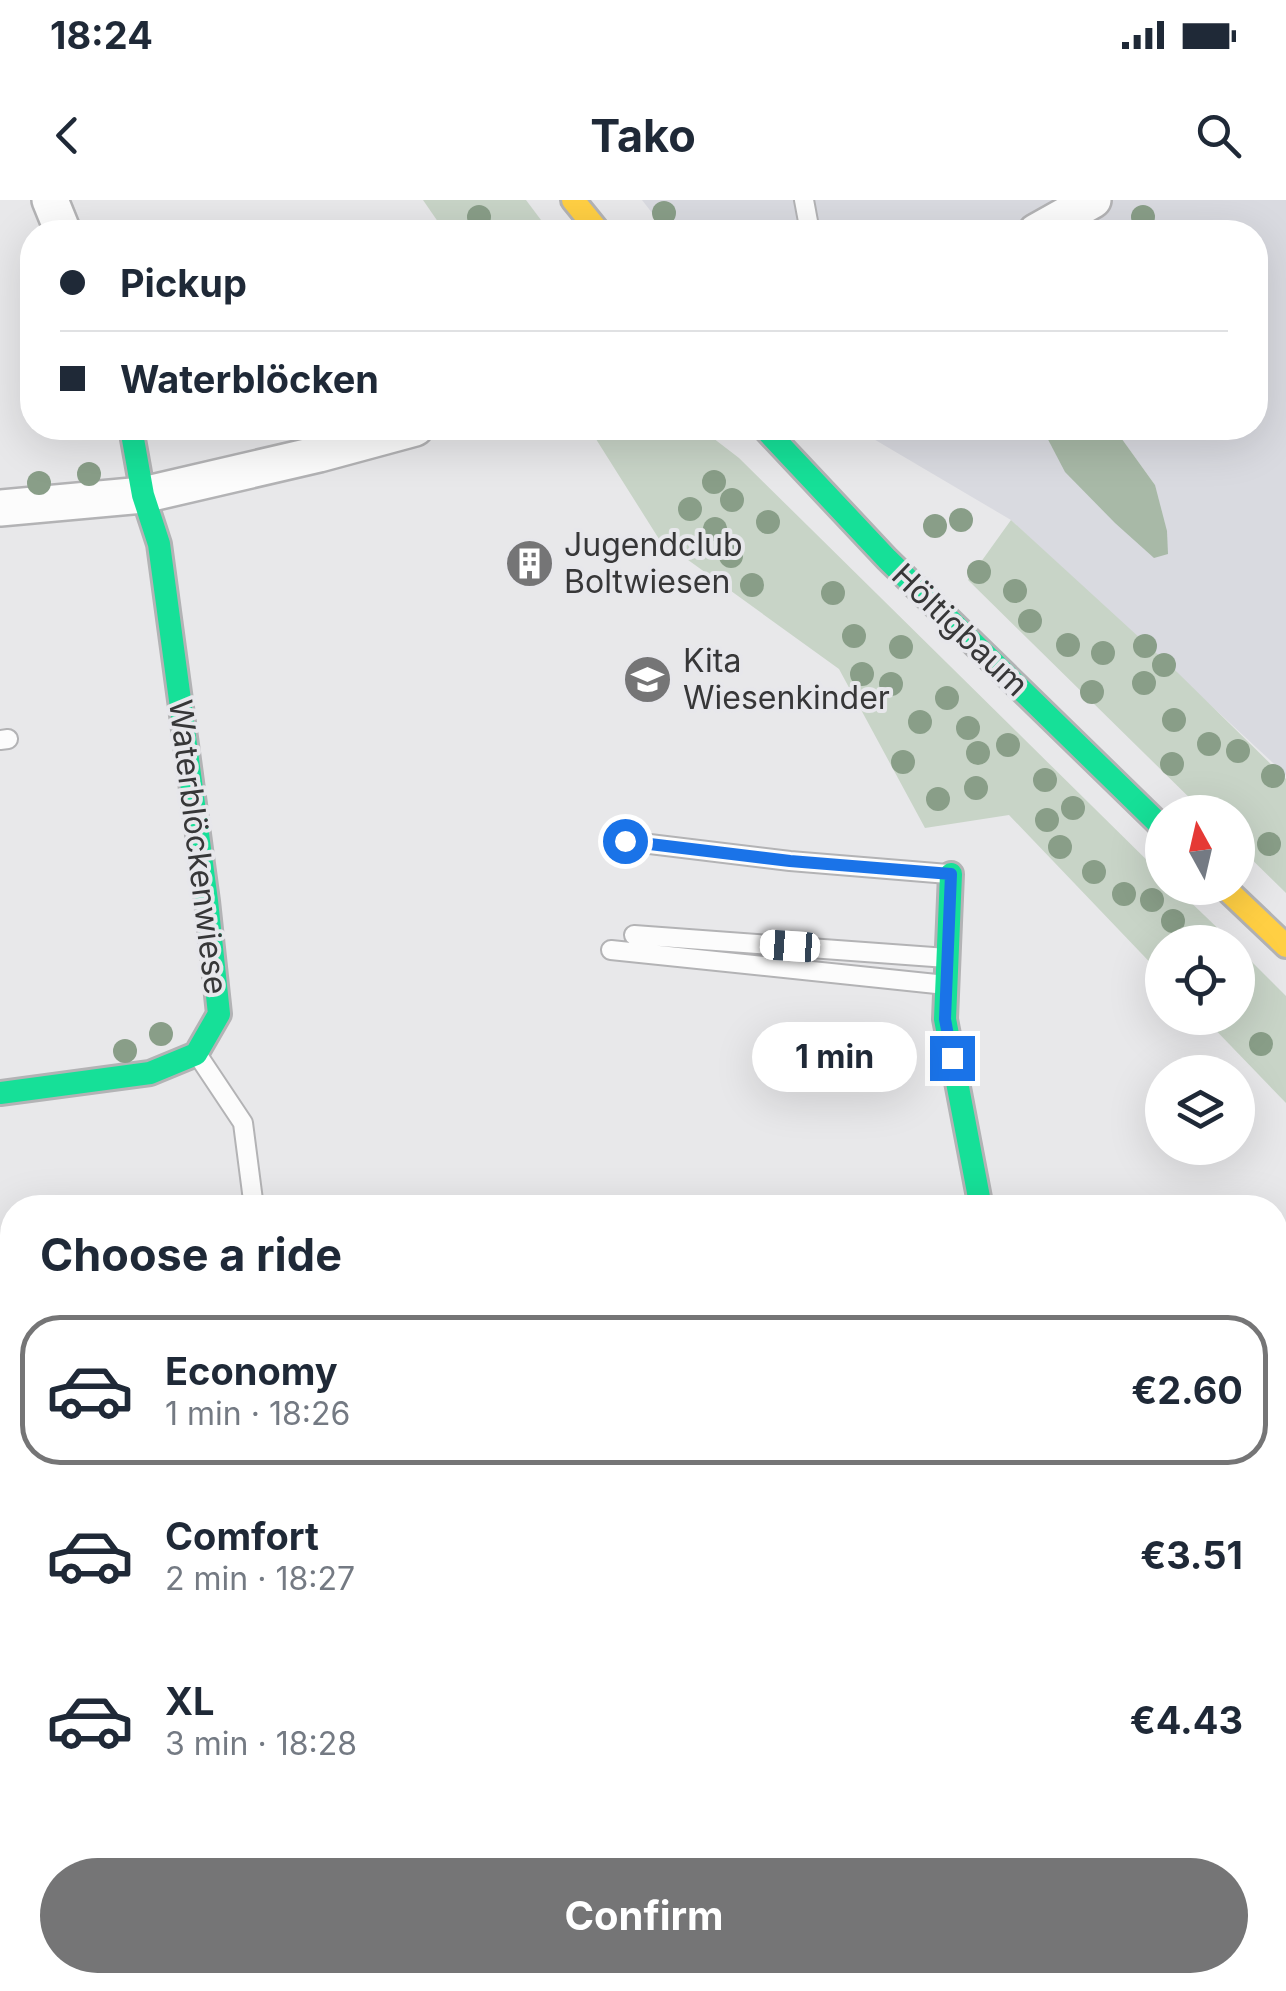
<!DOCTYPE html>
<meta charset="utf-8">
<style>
:root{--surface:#fff;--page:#f6f6f7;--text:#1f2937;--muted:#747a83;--line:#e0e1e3;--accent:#757576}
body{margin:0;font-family:Inter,sans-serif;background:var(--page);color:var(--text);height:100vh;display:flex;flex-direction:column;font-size:38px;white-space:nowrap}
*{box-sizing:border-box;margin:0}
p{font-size:32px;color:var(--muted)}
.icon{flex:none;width:55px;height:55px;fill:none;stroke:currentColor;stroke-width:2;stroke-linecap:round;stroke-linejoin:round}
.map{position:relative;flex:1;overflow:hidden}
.drawer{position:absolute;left:0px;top:995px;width:1288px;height:798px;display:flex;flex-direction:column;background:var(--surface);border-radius:40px 40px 0 0;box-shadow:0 10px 40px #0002}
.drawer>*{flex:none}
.hud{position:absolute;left:20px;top:20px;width:1248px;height:220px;border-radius:40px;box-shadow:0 10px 40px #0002;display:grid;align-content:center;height:220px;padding:0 40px;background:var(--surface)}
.needle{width:65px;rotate:352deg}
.tools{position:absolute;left:1145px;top:595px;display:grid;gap:20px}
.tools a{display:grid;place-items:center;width:110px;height:110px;border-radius:50%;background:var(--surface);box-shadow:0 10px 40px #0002;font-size:50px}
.end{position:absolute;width:45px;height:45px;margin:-22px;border:12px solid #1a73e8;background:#fff;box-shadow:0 0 0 5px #fff}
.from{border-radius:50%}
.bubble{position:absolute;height:70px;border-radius:35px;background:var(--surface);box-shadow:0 10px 40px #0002;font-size:32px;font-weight:700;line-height:70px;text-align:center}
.car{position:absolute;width:30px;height:60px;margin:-30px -15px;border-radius:12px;box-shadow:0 0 8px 2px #0007;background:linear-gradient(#fff 24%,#345 0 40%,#fff 0 76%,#345 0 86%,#fff 0)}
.hud b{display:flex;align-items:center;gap:35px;height:95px;font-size:38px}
.hud b+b{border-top:2px solid var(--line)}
.hud i{width:25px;height:25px;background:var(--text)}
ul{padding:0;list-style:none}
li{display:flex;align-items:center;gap:30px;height:150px;margin:0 20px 15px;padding:0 20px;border:5px solid transparent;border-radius:40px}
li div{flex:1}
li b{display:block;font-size:38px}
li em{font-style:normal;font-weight:700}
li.current{border-color:var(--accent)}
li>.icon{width:90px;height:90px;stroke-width:1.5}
h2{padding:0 40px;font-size:45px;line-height:120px}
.primary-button{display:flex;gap:20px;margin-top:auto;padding:20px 40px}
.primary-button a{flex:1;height:115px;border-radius:60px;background:var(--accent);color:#fff;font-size:40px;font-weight:700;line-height:115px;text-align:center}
.status{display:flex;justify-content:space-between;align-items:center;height:70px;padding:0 50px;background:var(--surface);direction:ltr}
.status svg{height:28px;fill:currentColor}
header{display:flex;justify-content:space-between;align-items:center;height:130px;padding:0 40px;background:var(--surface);font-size:45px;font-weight:700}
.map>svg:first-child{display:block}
</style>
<div class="status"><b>18:24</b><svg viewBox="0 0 49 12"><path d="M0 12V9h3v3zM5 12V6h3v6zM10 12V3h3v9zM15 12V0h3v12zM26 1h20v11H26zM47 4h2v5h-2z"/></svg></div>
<header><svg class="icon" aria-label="back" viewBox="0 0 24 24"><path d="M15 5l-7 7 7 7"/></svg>Tako<svg class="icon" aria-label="search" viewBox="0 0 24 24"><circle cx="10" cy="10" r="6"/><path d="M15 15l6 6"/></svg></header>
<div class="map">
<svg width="1286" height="1791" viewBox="0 0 1286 1791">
<rect width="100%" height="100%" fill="#e8e8ea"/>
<path fill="#d9dae0" d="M 642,0 L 1286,0 L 1286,575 L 1011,320 L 855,228 L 1042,228 L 1048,237 L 1155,285 L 1114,228 L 1255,228 L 1255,32 L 667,32 Z"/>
<path fill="#c8d4c7" d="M 423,0 L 526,0 L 550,32 L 445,32 Z
M 589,228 L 700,228 L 739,258 L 1162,675 L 1162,688 L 1176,688 L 1232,742 L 1162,742 L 1162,775 L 1009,615 L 925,628 L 839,469 L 659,339 Z
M 1011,320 L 1177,472 L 1286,579 L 1286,693 L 1238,646 L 1238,612 L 1204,612 L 968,380 Z
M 1238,748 L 1286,796 L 1286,903 L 1204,818 L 1238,818 Z"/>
<path fill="#a8b9a7" d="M 1042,228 L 1114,228 L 1155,285 L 1167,331 L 1168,354 L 1154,358 L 1115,323 L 1065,272 Z"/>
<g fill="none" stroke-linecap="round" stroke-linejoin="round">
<defs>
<path id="lane" d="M 804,0 L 810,32
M 0,540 L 8,539
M 625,641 L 790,661 L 948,674
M 634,735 L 947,758
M 611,750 L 946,785
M 199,857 L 243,923 L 254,1008
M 0,1132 L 12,1130
M 1275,1485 L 1286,1483
M 0,1519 L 12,1518"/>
<path id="street" d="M 50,0 L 63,32
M 1036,32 L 1093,0
M 0,308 L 143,295 L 319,254 L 415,228
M 0,1350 L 12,1349
M 1108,1780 L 1109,1791"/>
<path id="fast" d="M 764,228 L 887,359 L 1162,627
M 951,674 L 945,819 L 981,1008
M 0,893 L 150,873 L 196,854 L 219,814 L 207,701 L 159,344 L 143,295 L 131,228"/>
<path id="slow" d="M 573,0 L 599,32
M 1225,688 L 1286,746"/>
</defs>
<use href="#lane" stroke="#b3b3b5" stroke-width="22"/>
<use href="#street" stroke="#b3b3b5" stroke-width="40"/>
<use href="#fast" stroke="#b3b3b5" stroke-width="28"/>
<use href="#slow" stroke="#b3b3b5" stroke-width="28"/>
<use href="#lane" stroke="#fcfcfc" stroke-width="18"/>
<use href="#street" stroke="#fcfcfc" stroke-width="35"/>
<use href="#fast" stroke="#16e098" stroke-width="22"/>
<use href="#slow" stroke="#ffcf43" stroke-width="22"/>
</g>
<g fill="#899e88">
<circle cx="664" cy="13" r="12"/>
<circle cx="479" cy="17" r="12"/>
<circle cx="1143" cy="17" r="12"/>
<circle cx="89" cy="274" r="12"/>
<circle cx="714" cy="282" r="12"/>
<circle cx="39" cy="283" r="12"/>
<circle cx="732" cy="300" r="12"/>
<circle cx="690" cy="309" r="12"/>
<circle cx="961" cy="320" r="12"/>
<circle cx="768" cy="322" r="12"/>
<circle cx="935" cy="326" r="12"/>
<circle cx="715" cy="329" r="12"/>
<circle cx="731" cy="356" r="12"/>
<circle cx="979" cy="372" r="12"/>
<circle cx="752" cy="385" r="12"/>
<circle cx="1015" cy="391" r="12"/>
<circle cx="833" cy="393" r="12"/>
<circle cx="1030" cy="421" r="12"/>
<circle cx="854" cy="436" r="12"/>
<circle cx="1068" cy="445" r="12"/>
<circle cx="1145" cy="446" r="12"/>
<circle cx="901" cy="447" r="12"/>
<circle cx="1103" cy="453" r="12"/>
<circle cx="1164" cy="465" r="12"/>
<circle cx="862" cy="474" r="12"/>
<circle cx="1144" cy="483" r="12"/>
<circle cx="891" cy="484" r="12"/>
<circle cx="1092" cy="492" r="12"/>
<circle cx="947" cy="498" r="12"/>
<circle cx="1174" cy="520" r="12"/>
<circle cx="920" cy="522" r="12"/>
<circle cx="968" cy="528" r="12"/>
<circle cx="1209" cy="544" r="12"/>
<circle cx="1008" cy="545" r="12"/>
<circle cx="1238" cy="551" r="12"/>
<circle cx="978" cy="553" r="12"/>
<circle cx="903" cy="562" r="12"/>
<circle cx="1172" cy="564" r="12"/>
<circle cx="1273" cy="576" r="12"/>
<circle cx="1045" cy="580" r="12"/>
<circle cx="976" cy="588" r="12"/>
<circle cx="938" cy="599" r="12"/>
<circle cx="1073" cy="608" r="12"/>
<circle cx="1047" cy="620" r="12"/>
<circle cx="1269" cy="644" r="12"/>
<circle cx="1060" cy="647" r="12"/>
<circle cx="1094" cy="672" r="12"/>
<circle cx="1124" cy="694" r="12"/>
<circle cx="1152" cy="700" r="12"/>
<circle cx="1173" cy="721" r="12"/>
<circle cx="161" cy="834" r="12"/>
<circle cx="1261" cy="844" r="12"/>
<circle cx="125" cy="851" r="12"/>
</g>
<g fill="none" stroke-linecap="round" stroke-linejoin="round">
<path stroke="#1a73e8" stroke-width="12" d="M 625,641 L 790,661 L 951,674 L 945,819 L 952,858"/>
</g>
<defs>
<symbol id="building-disc" viewBox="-11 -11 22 22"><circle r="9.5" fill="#757576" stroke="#e7e7eb"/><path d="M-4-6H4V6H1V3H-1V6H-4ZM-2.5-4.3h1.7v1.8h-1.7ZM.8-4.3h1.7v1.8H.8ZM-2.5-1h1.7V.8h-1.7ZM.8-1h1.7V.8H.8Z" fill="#fff"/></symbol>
<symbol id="school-disc" viewBox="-11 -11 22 22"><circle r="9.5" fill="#757576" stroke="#e7e7eb"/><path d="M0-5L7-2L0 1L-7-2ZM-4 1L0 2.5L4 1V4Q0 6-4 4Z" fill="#fff"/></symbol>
</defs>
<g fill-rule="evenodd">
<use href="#building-disc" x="502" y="336" width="55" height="55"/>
<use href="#school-disc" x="620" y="452" width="55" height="55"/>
</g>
<g text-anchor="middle" stroke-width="8" stroke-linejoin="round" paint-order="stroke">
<g font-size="32" fill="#373738" stroke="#e7e7eb" text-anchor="start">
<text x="564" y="356">Jugendclub<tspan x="564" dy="37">Boltwiesen</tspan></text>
<text x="683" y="472">Kita<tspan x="683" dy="37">Wiesenkinder</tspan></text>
</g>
<g font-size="32" fill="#373738" stroke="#e7e7eb">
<text transform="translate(960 430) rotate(44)" y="11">Höltigbaum</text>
<text transform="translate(198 647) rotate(83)" y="11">Waterblöckenwiese</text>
</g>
</g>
</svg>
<div class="tools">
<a><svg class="needle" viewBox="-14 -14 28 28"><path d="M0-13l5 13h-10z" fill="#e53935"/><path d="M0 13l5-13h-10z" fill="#747a83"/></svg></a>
<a><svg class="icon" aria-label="locate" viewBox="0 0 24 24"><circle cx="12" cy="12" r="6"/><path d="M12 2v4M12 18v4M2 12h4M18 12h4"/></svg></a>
<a><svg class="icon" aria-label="layers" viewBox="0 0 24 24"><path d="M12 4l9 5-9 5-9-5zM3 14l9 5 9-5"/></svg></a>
</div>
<i class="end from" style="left:625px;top:641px"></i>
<i class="end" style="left:952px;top:858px"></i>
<div class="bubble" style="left:752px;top:822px;width:165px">1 min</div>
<i class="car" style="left:790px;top:746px;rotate:274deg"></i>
<div class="hud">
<b><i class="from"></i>Pickup</b>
<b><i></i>Waterblöcken</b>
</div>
<section class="drawer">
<h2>Choose a ride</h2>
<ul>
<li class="current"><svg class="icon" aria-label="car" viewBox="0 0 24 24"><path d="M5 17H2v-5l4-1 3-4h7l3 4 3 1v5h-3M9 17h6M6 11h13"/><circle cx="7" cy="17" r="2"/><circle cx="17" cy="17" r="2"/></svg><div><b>Economy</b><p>1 min · 18:26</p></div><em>€2.60</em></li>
<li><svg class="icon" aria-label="car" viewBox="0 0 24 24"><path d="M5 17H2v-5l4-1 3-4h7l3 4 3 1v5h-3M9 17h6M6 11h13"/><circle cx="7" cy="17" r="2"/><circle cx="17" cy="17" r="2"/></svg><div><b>Comfort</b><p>2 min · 18:27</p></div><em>€3.51</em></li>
<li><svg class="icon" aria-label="car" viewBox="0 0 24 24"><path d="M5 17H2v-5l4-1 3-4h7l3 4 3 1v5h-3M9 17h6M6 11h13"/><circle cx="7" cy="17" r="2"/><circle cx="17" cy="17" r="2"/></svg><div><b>XL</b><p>3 min · 18:28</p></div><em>€4.43</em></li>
</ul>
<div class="primary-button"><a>Confirm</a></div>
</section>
</div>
